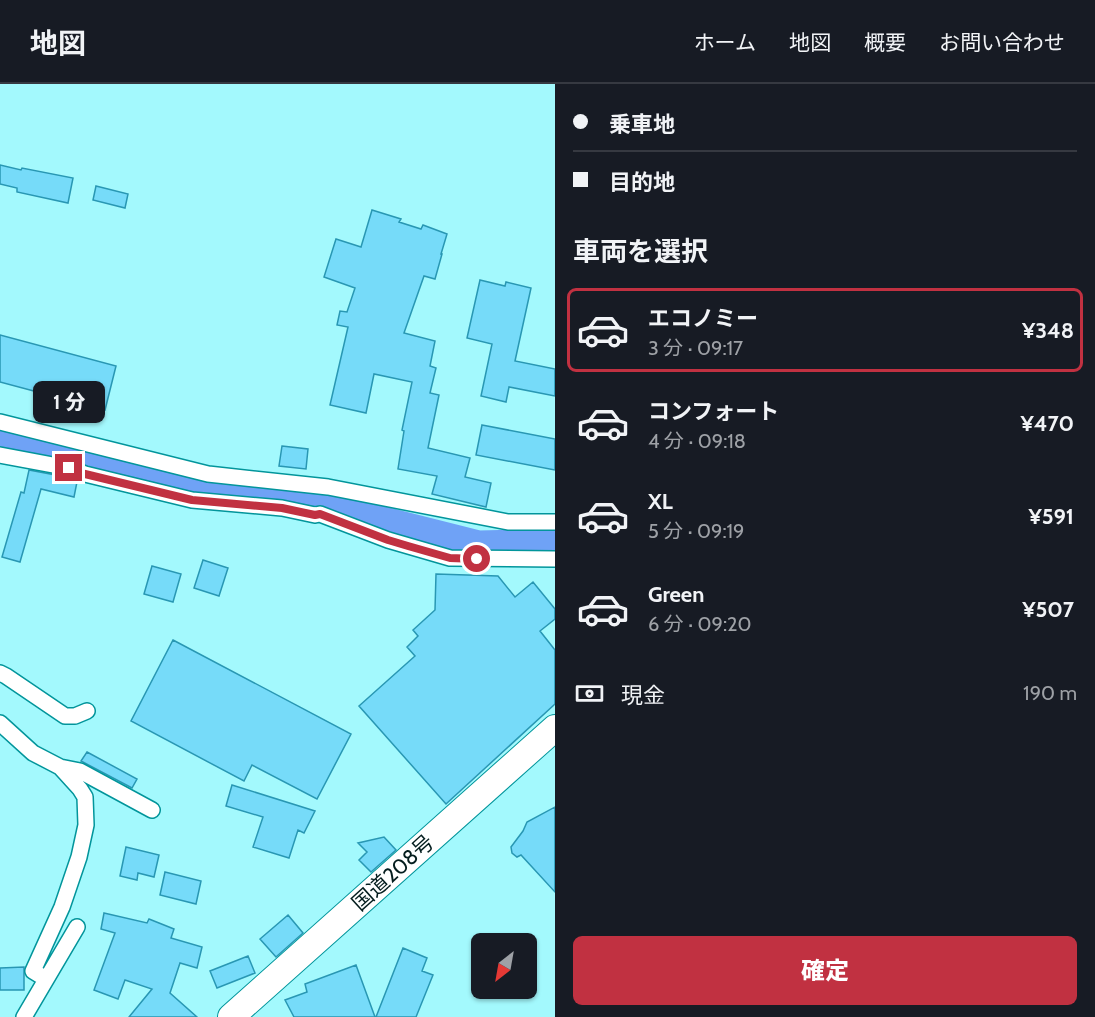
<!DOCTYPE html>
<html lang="ja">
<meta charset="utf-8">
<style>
:root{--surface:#171b24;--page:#20242c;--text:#f1f3f6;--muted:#9ea1a6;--line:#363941;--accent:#c13141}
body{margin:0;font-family:Cabin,"Noto Sans JP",sans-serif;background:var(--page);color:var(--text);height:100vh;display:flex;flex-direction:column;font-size:22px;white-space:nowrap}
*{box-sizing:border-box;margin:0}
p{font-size:20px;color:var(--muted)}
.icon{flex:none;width:33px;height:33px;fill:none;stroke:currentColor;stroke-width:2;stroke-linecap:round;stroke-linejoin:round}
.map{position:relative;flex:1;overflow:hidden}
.drawer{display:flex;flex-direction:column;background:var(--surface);width:540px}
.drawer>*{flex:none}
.guide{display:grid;align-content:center;height:132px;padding:0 18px;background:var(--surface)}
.needle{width:39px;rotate:211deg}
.controls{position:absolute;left:471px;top:849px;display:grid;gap:12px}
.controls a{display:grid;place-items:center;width:66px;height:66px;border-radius:9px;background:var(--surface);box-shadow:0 2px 4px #0004;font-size:30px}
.end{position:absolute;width:27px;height:27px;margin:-14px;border:8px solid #c13141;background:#fff;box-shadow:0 0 0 3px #fff}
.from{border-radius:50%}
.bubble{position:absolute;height:42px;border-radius:9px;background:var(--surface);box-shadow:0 2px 4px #0004;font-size:20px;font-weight:800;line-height:42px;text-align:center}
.guide b{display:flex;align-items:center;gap:21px;height:57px;font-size:22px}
.guide b+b{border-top:2px solid var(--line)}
.guide i{width:15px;height:15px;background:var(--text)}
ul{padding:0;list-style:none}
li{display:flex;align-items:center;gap:18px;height:84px;margin:0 12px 9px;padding:0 6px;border:3px solid transparent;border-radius:9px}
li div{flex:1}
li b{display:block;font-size:22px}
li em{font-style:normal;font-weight:800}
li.active{border-color:var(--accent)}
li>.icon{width:54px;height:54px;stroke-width:1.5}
h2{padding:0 18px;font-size:27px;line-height:72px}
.pay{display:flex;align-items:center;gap:15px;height:66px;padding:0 18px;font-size:22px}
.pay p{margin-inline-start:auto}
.action{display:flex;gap:12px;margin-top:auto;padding:12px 18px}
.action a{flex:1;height:69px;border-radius:9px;background:var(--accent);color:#fff;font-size:24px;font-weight:800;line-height:69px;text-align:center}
header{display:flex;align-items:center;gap:36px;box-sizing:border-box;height:84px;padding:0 30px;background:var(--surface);border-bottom:2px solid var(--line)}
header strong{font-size:28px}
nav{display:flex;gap:33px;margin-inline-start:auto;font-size:21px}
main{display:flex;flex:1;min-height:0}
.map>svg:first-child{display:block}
</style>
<header>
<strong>地図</strong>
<nav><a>ホーム</a><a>地図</a><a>概要</a><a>お問い合わせ</a></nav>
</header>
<main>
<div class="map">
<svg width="555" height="933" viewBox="0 0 555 933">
<rect width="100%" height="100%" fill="#a3f9fd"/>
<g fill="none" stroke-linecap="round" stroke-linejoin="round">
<path stroke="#6fa2f6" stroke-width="27" d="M 0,359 L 105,381 L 185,403 L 224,411 L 292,413 L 479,460 L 555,458"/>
</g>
<path fill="#76dbf9" stroke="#2997b3" stroke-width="1.5" d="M 0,81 L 21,86 L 22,84 L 73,94 L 68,119 L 17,108 L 17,104 L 0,100 Z
M 96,102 L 128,110 L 125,124 L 93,116 Z
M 372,126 L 401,135 L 399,138 L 421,145 L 423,141 L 447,150 L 441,170 L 442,170 L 435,195 L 424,192 L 404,249 L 435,257 L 430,282 L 436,284 L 430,309 L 439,311 L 428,364 L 470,374 L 465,393 L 491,399 L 486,423 L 432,410 L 437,392 L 398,385 L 404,347 L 402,346 L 412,298 L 374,290 L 366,329 L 330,321 L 348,243 L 337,241 L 340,227 L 347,228 L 355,204 L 324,193 L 336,155 L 361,163 Z
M 480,196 L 505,202 L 506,198 L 531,204 L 515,277 L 555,285 L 555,312 L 509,303 L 506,318 L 481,312 L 492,260 L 467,254 Z
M 0,251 L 116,282 L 105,326 L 0,298 Z
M 482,341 L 555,355 L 555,386 L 476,371 Z
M 282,362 L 308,365 L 306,385 L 279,382 Z
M 29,386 L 66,393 L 77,398 L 74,413 L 41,405 L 20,478 L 2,473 L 21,408 L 24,409 Z
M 203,476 L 228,484 L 219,512 L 194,504 Z
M 152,482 L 181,490 L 173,518 L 144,510 Z
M 436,490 L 498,492 L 515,513 L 533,498 L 555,525 L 555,535 L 540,547 L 555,566 L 555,620 L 446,720 L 359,622 L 415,572 L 407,563 L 418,552 L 413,546 L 435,526 Z
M 173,556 L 351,650 L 317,715 L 252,681 L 244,697 L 131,637 Z
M 87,668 L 137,695 L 132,704 L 81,677 Z
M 232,701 L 315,727 L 304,749 L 298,746 L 289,774 L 253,763 L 263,733 L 226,722 Z
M 555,723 L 555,808 L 521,771 L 517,773 L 512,769 L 511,763 L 523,747 L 527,738 Z
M 384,753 L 396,766 L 371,788 L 359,776 L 367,768 L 358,759 Z
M 126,763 L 159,771 L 154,793 L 138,789 L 137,796 L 120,792 Z
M 165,788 L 201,797 L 196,820 L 160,811 Z
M 104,829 L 147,839 L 149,835 L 174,845 L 171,854 L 202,863 L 197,884 L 180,879 L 170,909 L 197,933 L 129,933 L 152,905 L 125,896 L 118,915 L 94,906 L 115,849 L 101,845 Z
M 288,831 L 303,849 L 276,873 L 260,855 Z
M 403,864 L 427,874 L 422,887 L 433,891 L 416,933 L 376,933 Z
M 248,872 L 255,889 L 217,904 L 210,887 Z
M 356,881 L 375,933 L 294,933 L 285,916 L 307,908 L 305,900 Z
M 24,883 L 24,906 L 0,906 L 0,884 Z"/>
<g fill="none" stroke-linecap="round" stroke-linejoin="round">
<defs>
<path id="minor" d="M 0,338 L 208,390 L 328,403 L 508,438 L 555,438
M 0,371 L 69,384 L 85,390 L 192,416 L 282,424 L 315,431 L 320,430 L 388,456 L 450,474 L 555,475
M 0,589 L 6,592 L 65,632 L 75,632 L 87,627
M 0,639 L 33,669 L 60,683 L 80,687 L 152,726
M 46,895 L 33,887 L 62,823 L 79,773 L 86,741 L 85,713 L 80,705 L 60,683
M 24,933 L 77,843"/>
<path id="trunk" d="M 231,933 L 555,644"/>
</defs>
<use href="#minor" stroke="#02959b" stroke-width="18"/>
<use href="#trunk" stroke="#02959b" stroke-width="28"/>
<use href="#minor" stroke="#fff" stroke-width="15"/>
<use href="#trunk" stroke="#fff" stroke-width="26"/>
</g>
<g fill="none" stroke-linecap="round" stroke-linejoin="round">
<path stroke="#c13141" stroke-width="8" d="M 69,384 L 85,390 L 192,416 L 282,424 L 315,431 L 320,430 L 388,456 L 408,462 L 450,474 L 477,475"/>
</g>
<g text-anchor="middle" stroke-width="5" stroke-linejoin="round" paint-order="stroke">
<g font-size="21" fill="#041d1e" stroke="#fff">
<text transform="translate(393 789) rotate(-42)" y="7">国道208号</text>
</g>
</g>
</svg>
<div class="controls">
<a><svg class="needle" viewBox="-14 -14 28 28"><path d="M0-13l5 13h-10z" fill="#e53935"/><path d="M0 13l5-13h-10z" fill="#9ea1a6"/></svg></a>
</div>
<i class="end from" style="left:477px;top:475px"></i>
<i class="end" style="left:69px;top:384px"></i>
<div class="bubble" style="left:33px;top:297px;width:72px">1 分</div>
</div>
<section class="drawer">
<div class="guide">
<b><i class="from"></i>乗車地</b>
<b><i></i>目的地</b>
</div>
<h2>車両を選択</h2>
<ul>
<li class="active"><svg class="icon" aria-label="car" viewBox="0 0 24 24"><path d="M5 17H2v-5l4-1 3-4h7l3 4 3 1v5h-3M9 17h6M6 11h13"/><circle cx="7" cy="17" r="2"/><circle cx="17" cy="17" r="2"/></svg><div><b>エコノミー</b><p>3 分 · 09:17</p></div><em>¥348</em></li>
<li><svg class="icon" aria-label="car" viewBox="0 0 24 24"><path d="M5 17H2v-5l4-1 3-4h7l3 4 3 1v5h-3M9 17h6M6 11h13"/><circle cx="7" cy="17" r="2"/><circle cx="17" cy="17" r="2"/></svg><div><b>コンフォート</b><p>4 分 · 09:18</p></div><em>¥470</em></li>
<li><svg class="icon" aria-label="car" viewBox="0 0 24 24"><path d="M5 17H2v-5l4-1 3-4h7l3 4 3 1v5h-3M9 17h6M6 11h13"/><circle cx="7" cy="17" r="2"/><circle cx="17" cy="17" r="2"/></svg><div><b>XL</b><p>5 分 · 09:19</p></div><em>¥591</em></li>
<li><svg class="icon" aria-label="car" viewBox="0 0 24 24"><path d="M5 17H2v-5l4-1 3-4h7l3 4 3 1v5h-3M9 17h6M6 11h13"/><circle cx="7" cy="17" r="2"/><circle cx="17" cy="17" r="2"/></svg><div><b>Green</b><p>6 分 · 09:20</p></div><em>¥507</em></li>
</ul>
<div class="pay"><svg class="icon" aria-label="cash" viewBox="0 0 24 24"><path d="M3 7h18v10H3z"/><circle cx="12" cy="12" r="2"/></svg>現金<p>190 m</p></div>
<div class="action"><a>確定</a></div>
</section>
</main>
